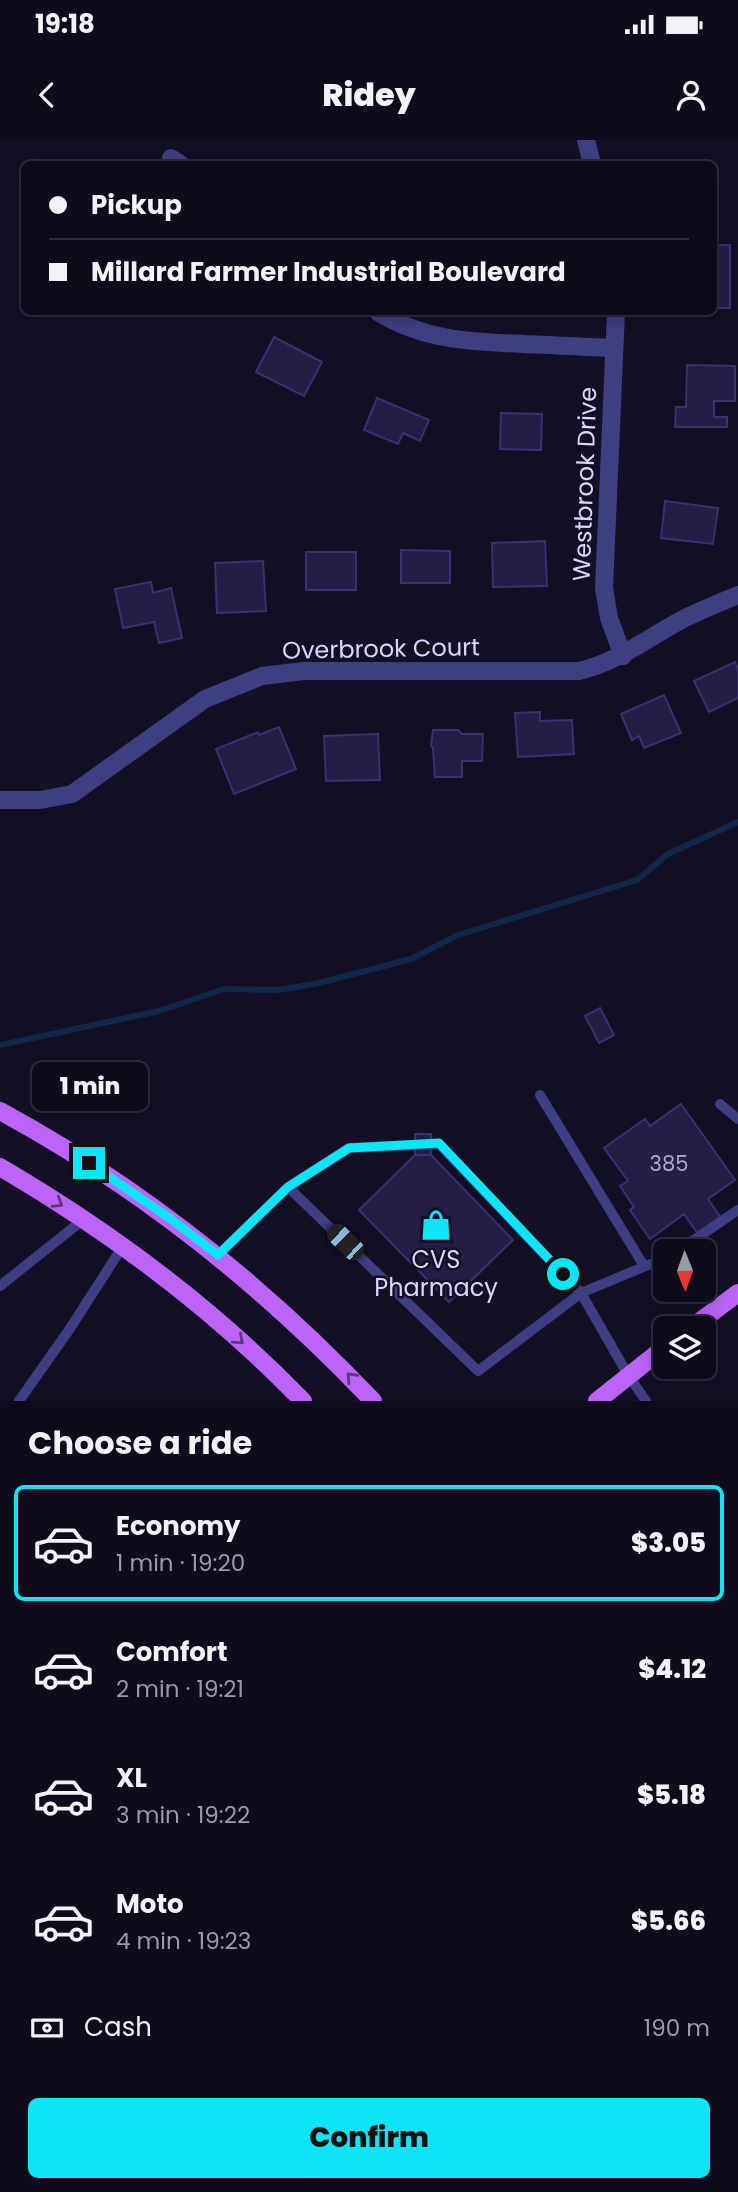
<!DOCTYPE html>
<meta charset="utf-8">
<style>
:root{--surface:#0e0c1c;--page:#1c1a29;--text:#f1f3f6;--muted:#9b9ba3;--line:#2e2c3b;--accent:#0ce5f5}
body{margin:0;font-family:Poppins,sans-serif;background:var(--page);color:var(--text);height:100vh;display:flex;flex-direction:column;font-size:26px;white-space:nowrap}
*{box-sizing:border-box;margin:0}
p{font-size:23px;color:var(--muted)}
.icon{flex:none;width:38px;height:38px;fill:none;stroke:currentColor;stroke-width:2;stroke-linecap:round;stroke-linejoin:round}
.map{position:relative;height:1261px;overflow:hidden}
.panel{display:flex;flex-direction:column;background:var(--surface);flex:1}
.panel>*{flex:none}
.guide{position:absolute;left:21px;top:21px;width:696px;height:154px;border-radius:10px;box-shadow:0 4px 18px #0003,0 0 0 2px var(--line);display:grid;align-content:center;height:154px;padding:0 28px;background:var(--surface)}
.needle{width:46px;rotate:179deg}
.controls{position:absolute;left:653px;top:1099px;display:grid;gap:14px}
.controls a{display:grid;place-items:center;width:63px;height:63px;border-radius:10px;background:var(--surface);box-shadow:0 4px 18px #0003,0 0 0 2px var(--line);font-size:35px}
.end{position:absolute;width:32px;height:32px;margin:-16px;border:9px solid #0ce5f5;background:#111;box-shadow:0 0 0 4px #111}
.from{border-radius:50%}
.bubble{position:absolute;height:49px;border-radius:10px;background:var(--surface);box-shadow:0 4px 18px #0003,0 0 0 2px var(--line);font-size:23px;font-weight:800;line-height:49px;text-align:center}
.car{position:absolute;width:21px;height:42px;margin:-21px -10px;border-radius:9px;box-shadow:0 0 5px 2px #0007;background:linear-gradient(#222 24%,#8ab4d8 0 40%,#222 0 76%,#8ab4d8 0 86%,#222 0)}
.guide b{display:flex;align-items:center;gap:24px;height:66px;font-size:26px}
.guide b+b{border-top:2px solid var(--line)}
.guide i{width:18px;height:18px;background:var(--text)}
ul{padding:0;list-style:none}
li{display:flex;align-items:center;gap:21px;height:116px;margin:0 14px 10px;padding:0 14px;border:4px solid transparent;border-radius:10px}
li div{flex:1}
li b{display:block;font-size:26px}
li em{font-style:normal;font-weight:800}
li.active{border-color:var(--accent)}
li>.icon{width:63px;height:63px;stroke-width:1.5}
h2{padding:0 28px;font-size:32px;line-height:84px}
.pay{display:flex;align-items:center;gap:18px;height:77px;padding:0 28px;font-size:26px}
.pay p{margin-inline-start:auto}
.primary-button{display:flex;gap:14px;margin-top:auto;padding:14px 28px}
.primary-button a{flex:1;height:80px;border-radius:10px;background:var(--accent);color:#111;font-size:28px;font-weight:800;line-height:80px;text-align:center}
.status{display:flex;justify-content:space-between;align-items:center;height:49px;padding:0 35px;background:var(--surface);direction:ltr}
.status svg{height:19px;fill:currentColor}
header{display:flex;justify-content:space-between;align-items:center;height:91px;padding:0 28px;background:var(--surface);font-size:32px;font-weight:800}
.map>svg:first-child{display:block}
</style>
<div class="status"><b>19:18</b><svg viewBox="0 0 49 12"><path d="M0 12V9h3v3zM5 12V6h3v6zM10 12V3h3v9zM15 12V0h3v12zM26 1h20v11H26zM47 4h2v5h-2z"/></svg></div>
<header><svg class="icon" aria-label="back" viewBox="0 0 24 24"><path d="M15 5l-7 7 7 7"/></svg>Ridey<svg class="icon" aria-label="person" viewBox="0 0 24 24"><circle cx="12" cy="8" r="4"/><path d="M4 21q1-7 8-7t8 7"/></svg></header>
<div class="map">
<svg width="738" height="1261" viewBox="0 0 738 1261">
<rect width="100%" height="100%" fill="#131026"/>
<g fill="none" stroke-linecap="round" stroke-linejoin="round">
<path stroke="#11284a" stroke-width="6" d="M 0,905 L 159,871 L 224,849 L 279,850 L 319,843 L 411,819 L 458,795 L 637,740 L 668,714 L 738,682"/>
</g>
<path fill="#241d46" stroke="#3b3071" stroke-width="2" d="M 714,105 L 730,105 L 730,168 L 714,168 Z
M 274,197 L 322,222 L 304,256 L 256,232 Z
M 687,225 L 735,226 L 735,261 L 714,261 L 714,277 L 727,277 L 727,287 L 675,287 L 676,267 L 686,267 Z
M 377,258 L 429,280 L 420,301 L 403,293 L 398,304 L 364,290 Z
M 501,273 L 542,274 L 541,310 L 500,309 Z
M 665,361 L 718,368 L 713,404 L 661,398 Z
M 545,401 L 547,446 L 493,447 L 492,403 Z
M 401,410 L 450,411 L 450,443 L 401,443 Z
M 306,412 L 356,412 L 356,450 L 306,450 Z
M 263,421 L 266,471 L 217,473 L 215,423 Z
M 151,442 L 153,453 L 171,448 L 182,498 L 159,503 L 154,482 L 123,488 L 115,449 Z
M 735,522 L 738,529 L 738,558 L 709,572 L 694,541 Z
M 664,555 L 681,593 L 644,608 L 639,596 L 632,600 L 621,574 Z
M 540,572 L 540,581 L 572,580 L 574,614 L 518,617 L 515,573 Z
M 279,587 L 296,629 L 234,654 L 216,609 L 258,592 L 259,595 Z
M 433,590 L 458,590 L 462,594 L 483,594 L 482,621 L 462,621 L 462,637 L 435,637 L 433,608 L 431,606 Z
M 378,594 L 380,640 L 326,641 L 324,596 Z
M 600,868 L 614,895 L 599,903 L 585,876 Z
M 681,964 L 735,1040 L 708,1059 L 721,1078 L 698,1094 L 684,1074 L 650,1099 L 630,1070 L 634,1067 L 620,1046 L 628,1041 L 604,1008 L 645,979 L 650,986 Z
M 415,994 L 431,994 L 431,1015 L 415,1015 Z
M 415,1015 L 431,1015 L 513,1100 L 449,1162 L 359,1070 Z"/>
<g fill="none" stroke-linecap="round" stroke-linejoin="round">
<path stroke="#3e3e83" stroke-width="10" d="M 540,955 L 644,1126
M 720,964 L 738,979
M 288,1047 L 478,1231 L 581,1153 L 665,1118
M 678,1111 L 738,1070
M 218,1115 L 288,1047 L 349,1008 L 439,1004 L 581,1153 L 628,1235 L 646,1261
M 0,1146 L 84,1079
M 19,1261 L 69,1190 L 123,1106"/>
<path stroke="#3e3e83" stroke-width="18" d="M 586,0 L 592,24
M 171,18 L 180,24
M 378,172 C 423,200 471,202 523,204 C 553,205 584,207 614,208
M 616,172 L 604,448 L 609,478 L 623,516
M 0,660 L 40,660 L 72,654 L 205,559 L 262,536 L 304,531 L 579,531 C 620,521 650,496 687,477 C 704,469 721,462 738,455"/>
<path stroke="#bc63f8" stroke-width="18" d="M 0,971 C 140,1047 264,1146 373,1261
M 0,1027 C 111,1092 214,1169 303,1261
M 691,1188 L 738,1153
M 597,1261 L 665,1207"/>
</g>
<defs><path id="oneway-chevron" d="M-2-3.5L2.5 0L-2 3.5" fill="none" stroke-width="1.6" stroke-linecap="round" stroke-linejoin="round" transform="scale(1.75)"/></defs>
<g stroke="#5f3584">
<use href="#oneway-chevron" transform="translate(58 1063) rotate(32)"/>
<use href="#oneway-chevron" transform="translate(239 1200) rotate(42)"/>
<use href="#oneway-chevron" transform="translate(351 1237) rotate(-133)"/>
</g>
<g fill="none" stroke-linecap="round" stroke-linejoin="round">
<path stroke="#0ce5f5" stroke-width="9" d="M 89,1023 L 171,1079 L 218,1115 L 288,1047 L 349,1008 L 439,1003 L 563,1134"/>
</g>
<defs>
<symbol id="shop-bare" viewBox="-9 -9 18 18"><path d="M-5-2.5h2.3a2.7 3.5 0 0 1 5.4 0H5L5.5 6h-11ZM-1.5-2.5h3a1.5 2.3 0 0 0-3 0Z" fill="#0ce5f5" stroke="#131026" stroke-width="2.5" paint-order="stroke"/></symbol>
</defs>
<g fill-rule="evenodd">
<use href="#shop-bare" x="414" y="1063" width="44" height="44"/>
</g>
<g text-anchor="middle" stroke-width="5" stroke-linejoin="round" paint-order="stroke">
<g font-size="21" fill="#aca8cf">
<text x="669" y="1031">385</text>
</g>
<g font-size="24" fill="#dad7fd" stroke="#131026">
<text transform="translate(585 344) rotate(-88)" y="8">Westbrook Drive</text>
<text transform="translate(381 509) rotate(-1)" y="8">Overbrook Court</text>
</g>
<g font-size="24" fill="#dad7fd" stroke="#131026">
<text x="436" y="1128">CVS<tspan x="436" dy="28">Pharmacy</tspan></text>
</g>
</g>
</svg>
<div class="controls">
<a><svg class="needle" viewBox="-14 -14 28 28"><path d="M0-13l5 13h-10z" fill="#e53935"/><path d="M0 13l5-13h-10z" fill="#9b9ba3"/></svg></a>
<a><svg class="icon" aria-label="layers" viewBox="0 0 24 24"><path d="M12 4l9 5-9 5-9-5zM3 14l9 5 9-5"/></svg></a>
</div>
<i class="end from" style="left:563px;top:1134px"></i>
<i class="end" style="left:89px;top:1023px"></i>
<div class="bubble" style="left:32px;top:922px;width:116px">1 min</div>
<i class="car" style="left:345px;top:1102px;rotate:314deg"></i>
<div class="guide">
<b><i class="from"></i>Pickup</b>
<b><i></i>Millard Farmer Industrial Boulevard</b>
</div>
</div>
<section class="panel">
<h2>Choose a ride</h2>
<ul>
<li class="active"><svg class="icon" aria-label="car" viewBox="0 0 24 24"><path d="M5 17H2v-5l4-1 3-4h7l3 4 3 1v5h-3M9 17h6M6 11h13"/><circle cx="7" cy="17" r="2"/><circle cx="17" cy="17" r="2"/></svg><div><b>Economy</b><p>1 min · 19:20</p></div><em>$3.05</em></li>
<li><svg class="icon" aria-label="car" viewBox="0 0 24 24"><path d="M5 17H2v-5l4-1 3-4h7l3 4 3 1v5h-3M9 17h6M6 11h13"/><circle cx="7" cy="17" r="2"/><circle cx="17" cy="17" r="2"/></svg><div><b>Comfort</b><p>2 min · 19:21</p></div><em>$4.12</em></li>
<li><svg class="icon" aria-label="car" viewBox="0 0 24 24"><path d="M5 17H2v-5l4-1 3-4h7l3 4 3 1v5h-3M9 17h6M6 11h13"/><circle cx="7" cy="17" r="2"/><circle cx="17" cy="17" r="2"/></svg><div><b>XL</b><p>3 min · 19:22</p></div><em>$5.18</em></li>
<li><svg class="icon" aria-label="car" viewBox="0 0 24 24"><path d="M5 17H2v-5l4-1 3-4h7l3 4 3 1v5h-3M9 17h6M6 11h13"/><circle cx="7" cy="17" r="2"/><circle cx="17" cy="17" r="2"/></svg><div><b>Moto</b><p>4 min · 19:23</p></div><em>$5.66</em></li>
</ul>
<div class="pay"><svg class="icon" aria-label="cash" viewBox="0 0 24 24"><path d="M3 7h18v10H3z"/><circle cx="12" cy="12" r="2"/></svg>Cash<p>190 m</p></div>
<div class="primary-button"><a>Confirm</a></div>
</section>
